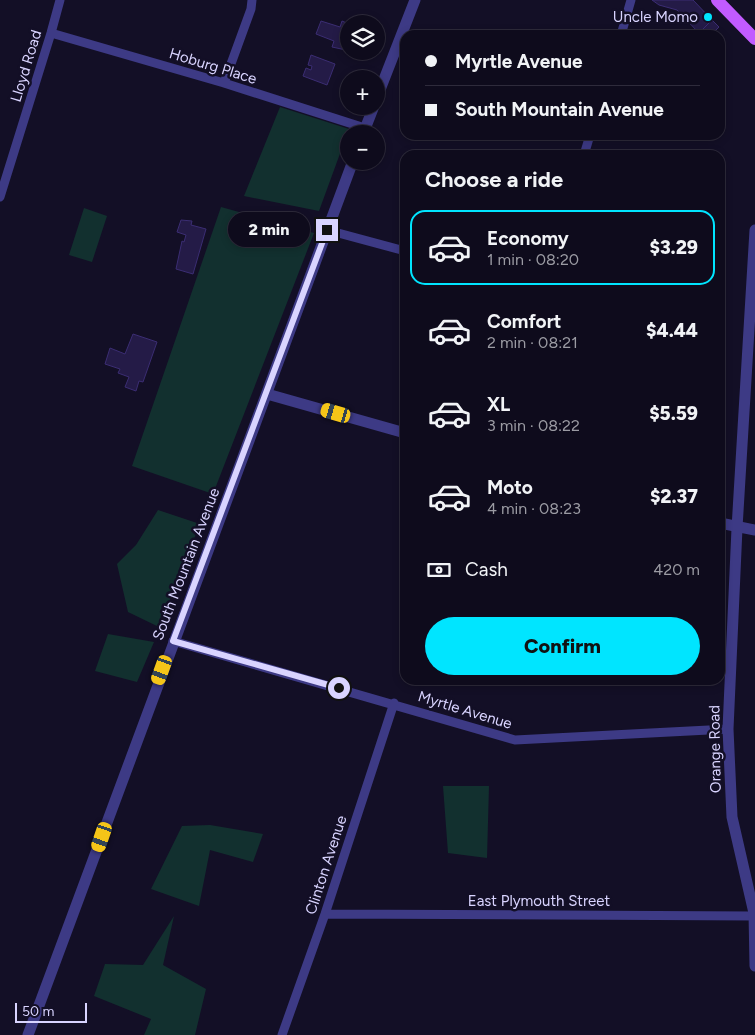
<!DOCTYPE html>
<meta charset="utf-8">
<style>
:root{--surface:#0e0b1c;--page:#171425;--text:#f1f3f6;--muted:#9b9ba3;--line:#2e2b3b;--accent:#00e5ff}
body{margin:0;font-family:Figtree,sans-serif;background:var(--page);color:var(--text);height:100vh;display:flex;flex-direction:column;font-size:19px;white-space:nowrap}
*{box-sizing:border-box;margin:0}
p{font-size:16px;color:var(--muted)}
.icon{flex:none;width:28px;height:28px;fill:none;stroke:currentColor;stroke-width:2;stroke-linecap:round;stroke-linejoin:round}
.map{position:relative;flex:1;overflow:hidden}
.side{position:absolute;left:400px;top:150px;width:325px;height:535px;display:flex;flex-direction:column;background:var(--surface);border-radius:15px;box-shadow:0 2px 8px #0003,0 0 0 1px var(--line)}
.side>*{flex:none}
.banner{position:absolute;left:400px;top:30px;width:325px;height:110px;border-radius:15px;box-shadow:0 2px 8px #0003,0 0 0 1px var(--line);display:grid;align-content:center;height:110px;padding:0 25px;background:var(--surface)}
.tools{position:absolute;left:340px;top:15px;display:grid;gap:10px}
.tools a{display:grid;place-items:center;width:45px;height:45px;border-radius:50%;background:var(--surface);box-shadow:0 2px 8px #0003,0 0 0 1px var(--line);font-size:25px}
.scale{position:absolute;left:15px;bottom:12px;width:72px;box-sizing:border-box;padding-left:5px;border:2px solid #d9d4ff;border-top:0;font-size:14px;line-height:18px;white-space:nowrap;color:#d9d4ff;-webkit-text-stroke:4px #130f26;paint-order:stroke}
.end{position:absolute;width:22px;height:22px;margin:-11px;border:6px solid #d9d4ff;background:#111;box-shadow:0 0 0 2px #111}
.from{border-radius:50%}
.bubble{position:absolute;height:35px;border-radius:18px;background:var(--surface);box-shadow:0 2px 8px #0003,0 0 0 1px var(--line);font-size:16px;font-weight:800;line-height:35px;text-align:center}
.car{position:absolute;width:15px;height:30px;margin:-15px -8px;border-radius:6px;box-shadow:0 0 4px 1px #0007;background:linear-gradient(#f5c518 24%,#345 0 40%,#f5c518 0 76%,#345 0 86%,#f5c518 0)}
.banner b{display:flex;align-items:center;gap:18px;height:48px;font-size:19px}
.banner b+b{border-top:1px solid var(--line)}
.banner i{width:12px;height:12px;background:var(--text)}
ul{padding:0;list-style:none}
li{display:flex;align-items:center;gap:15px;height:75px;margin:0 10px 8px;padding:0 15px;border:2px solid transparent;border-radius:15px}
li div{flex:1}
li b{display:block;font-size:19px}
li em{font-style:normal;font-weight:800}
li.selected{border-color:var(--accent)}
li>.icon{width:45px;height:45px;stroke-width:1.5}
h2{padding:0 25px;font-size:22px;line-height:60px}
.pay{display:flex;align-items:center;gap:12px;height:55px;padding:0 25px;font-size:19px}
.pay p{margin-inline-start:auto}
.button{display:flex;gap:10px;margin-top:auto;padding:10px 25px}
.button a{flex:1;height:58px;border-radius:30px;background:var(--accent);color:#111;font-size:20px;font-weight:800;line-height:58px;text-align:center}
.map>svg:first-child{display:block}
</style>
<div class="map">
<svg width="755" height="1035" viewBox="0 0 755 1035">
<rect width="100%" height="100%" fill="#130f26"/>
<path fill="#12302f" d="M 280,107 L 349,129 L 319,211 L 244,196 Z
M 221,207 L 314,233 L 213,494 L 132,466 Z
M 84,208 L 107,216 L 92,262 L 69,255 Z
M 158,510 L 200,524 L 159,627 L 128,612 L 117,564 L 136,545 Z
M 108,634 L 154,642 L 137,682 L 95,671 Z
M 443,786 L 489,786 L 487,858 L 448,853 Z
M 210,825 L 263,834 L 253,862 L 210,850 L 199,906 L 151,889 L 182,826 Z
M 174,916 L 163,965 L 206,989 L 195,1035 L 144,1035 L 151,1019 L 94,996 L 105,964 L 143,965 Z"/>
<path fill="#241b47" stroke="#3b2d73" d="M 652,0 L 693,0 L 712,20 L 699,33 L 677,10 L 659,5 Z
M 712,20 L 719,27 L 711,35 L 697,35 Z
M 321,21 L 340,27 L 342,21 L 349,24 L 349,41 L 346,50 L 332,47 L 334,41 L 316,34 Z
M 311,55 L 335,64 L 327,85 L 303,76 L 306,68 L 311,70 L 312,66 L 308,65 Z
M 181,220 L 192,221 L 191,225 L 206,229 L 193,274 L 176,269 L 182,241 L 184,242 L 186,235 L 177,232 Z
M 133,334 L 157,342 L 143,382 L 139,381 L 136,391 L 125,387 L 129,377 L 118,373 L 120,369 L 105,364 L 110,348 L 125,354 Z"/>
<g fill="none" stroke-linecap="round" stroke-linejoin="round">
<path stroke="#3d3a85" stroke-width="9" d="M 51,33 L 224,83 L 365,128
M 621,35 L 631,0
M 224,83 L 251,9 L 252,0
M 584,155 L 590,135
M 0,197 L 51,33 L 60,0
M 327,230 L 405,251
M 173,641 L 515,740 L 728,729
M 325,914 L 755,916
M 282,1035 L 325,914 L 394,703"/>
<path stroke="#3d3a85" stroke-width="11" d="M 376,100 L 415,0
M 363,134 L 374,106
M 755,230 L 737,528 L 728,729 L 732,817 L 754,913 L 755,966
M 267,394 L 405,433
M 720,523 L 755,530
M 28,1035 L 353,161"/>
<path stroke="#c25bff" stroke-width="12" d="M 717,0 L 755,39"/>
</g>
<g fill="none" stroke-linecap="round" stroke-linejoin="round">
<path stroke="#d9d4ff" stroke-width="6" d="M 327,230 L 173,641 L 339,688"/>
</g>
<circle fill="#00e5ff" stroke="#130f26" stroke-width="2" cx="708" cy="17" r="5"/>
<g text-anchor="middle" stroke-width="5" stroke-linejoin="round" paint-order="stroke">
<g font-size="15" fill="#d9d4ff" stroke="#130f26" text-anchor="end">
<text x="698" y="22">Uncle Momo</text>
</g>
<g font-size="15" fill="#d9d4ff" stroke="#130f26">
<text transform="translate(26 66) rotate(-73)" y="5">Lloyd Road</text>
<text transform="translate(213 66) rotate(17)" y="5">Hoburg Place</text>
<text transform="translate(186 564) rotate(-69)" y="5">South Mountain Avenue</text>
<text transform="translate(465 710) rotate(17)" y="5">Myrtle Avenue</text>
<text transform="translate(715 749) rotate(-91)" y="5">Orange Road</text>
<text transform="translate(326 865) rotate(-72)" y="5">Clinton Avenue</text>
<text x="539" y="906">East Plymouth Street</text>
</g>
</g>
</svg>
<div class="tools">
<a><svg class="icon" aria-label="layers" viewBox="0 0 24 24"><path d="M12 4l9 5-9 5-9-5zM3 14l9 5 9-5"/></svg></a>
<a>+</a>
<a>−</a>
</div>
<div class="scale">50 m</div>
<i class="end from" style="left:339px;top:688px"></i>
<i class="end" style="left:327px;top:230px"></i>
<div class="bubble" style="left:228px;top:212px;width:82px">2 min</div>
<i class="car" style="left:336px;top:413px;rotate:286deg"></i>
<i class="car" style="left:162px;top:670px;rotate:200deg"></i>
<i class="car" style="left:102px;top:837px;rotate:199deg"></i>
<div class="banner">
<b><i class="from"></i>Myrtle Avenue</b>
<b><i></i>South Mountain Avenue</b>
</div>
<section class="side">
<h2>Choose a ride</h2>
<ul>
<li class="selected"><svg class="icon" aria-label="car" viewBox="0 0 24 24"><path d="M5 17H2v-5l4-1 3-4h7l3 4 3 1v5h-3M9 17h6M6 11h13"/><circle cx="7" cy="17" r="2"/><circle cx="17" cy="17" r="2"/></svg><div><b>Economy</b><p>1 min · 08:20</p></div><em>$3.29</em></li>
<li><svg class="icon" aria-label="car" viewBox="0 0 24 24"><path d="M5 17H2v-5l4-1 3-4h7l3 4 3 1v5h-3M9 17h6M6 11h13"/><circle cx="7" cy="17" r="2"/><circle cx="17" cy="17" r="2"/></svg><div><b>Comfort</b><p>2 min · 08:21</p></div><em>$4.44</em></li>
<li><svg class="icon" aria-label="car" viewBox="0 0 24 24"><path d="M5 17H2v-5l4-1 3-4h7l3 4 3 1v5h-3M9 17h6M6 11h13"/><circle cx="7" cy="17" r="2"/><circle cx="17" cy="17" r="2"/></svg><div><b>XL</b><p>3 min · 08:22</p></div><em>$5.59</em></li>
<li><svg class="icon" aria-label="car" viewBox="0 0 24 24"><path d="M5 17H2v-5l4-1 3-4h7l3 4 3 1v5h-3M9 17h6M6 11h13"/><circle cx="7" cy="17" r="2"/><circle cx="17" cy="17" r="2"/></svg><div><b>Moto</b><p>4 min · 08:23</p></div><em>$2.37</em></li>
</ul>
<div class="pay"><svg class="icon" aria-label="cash" viewBox="0 0 24 24"><path d="M3 7h18v10H3z"/><circle cx="12" cy="12" r="2"/></svg>Cash<p>420 m</p></div>
<div class="button"><a>Confirm</a></div>
</section>
</div>
